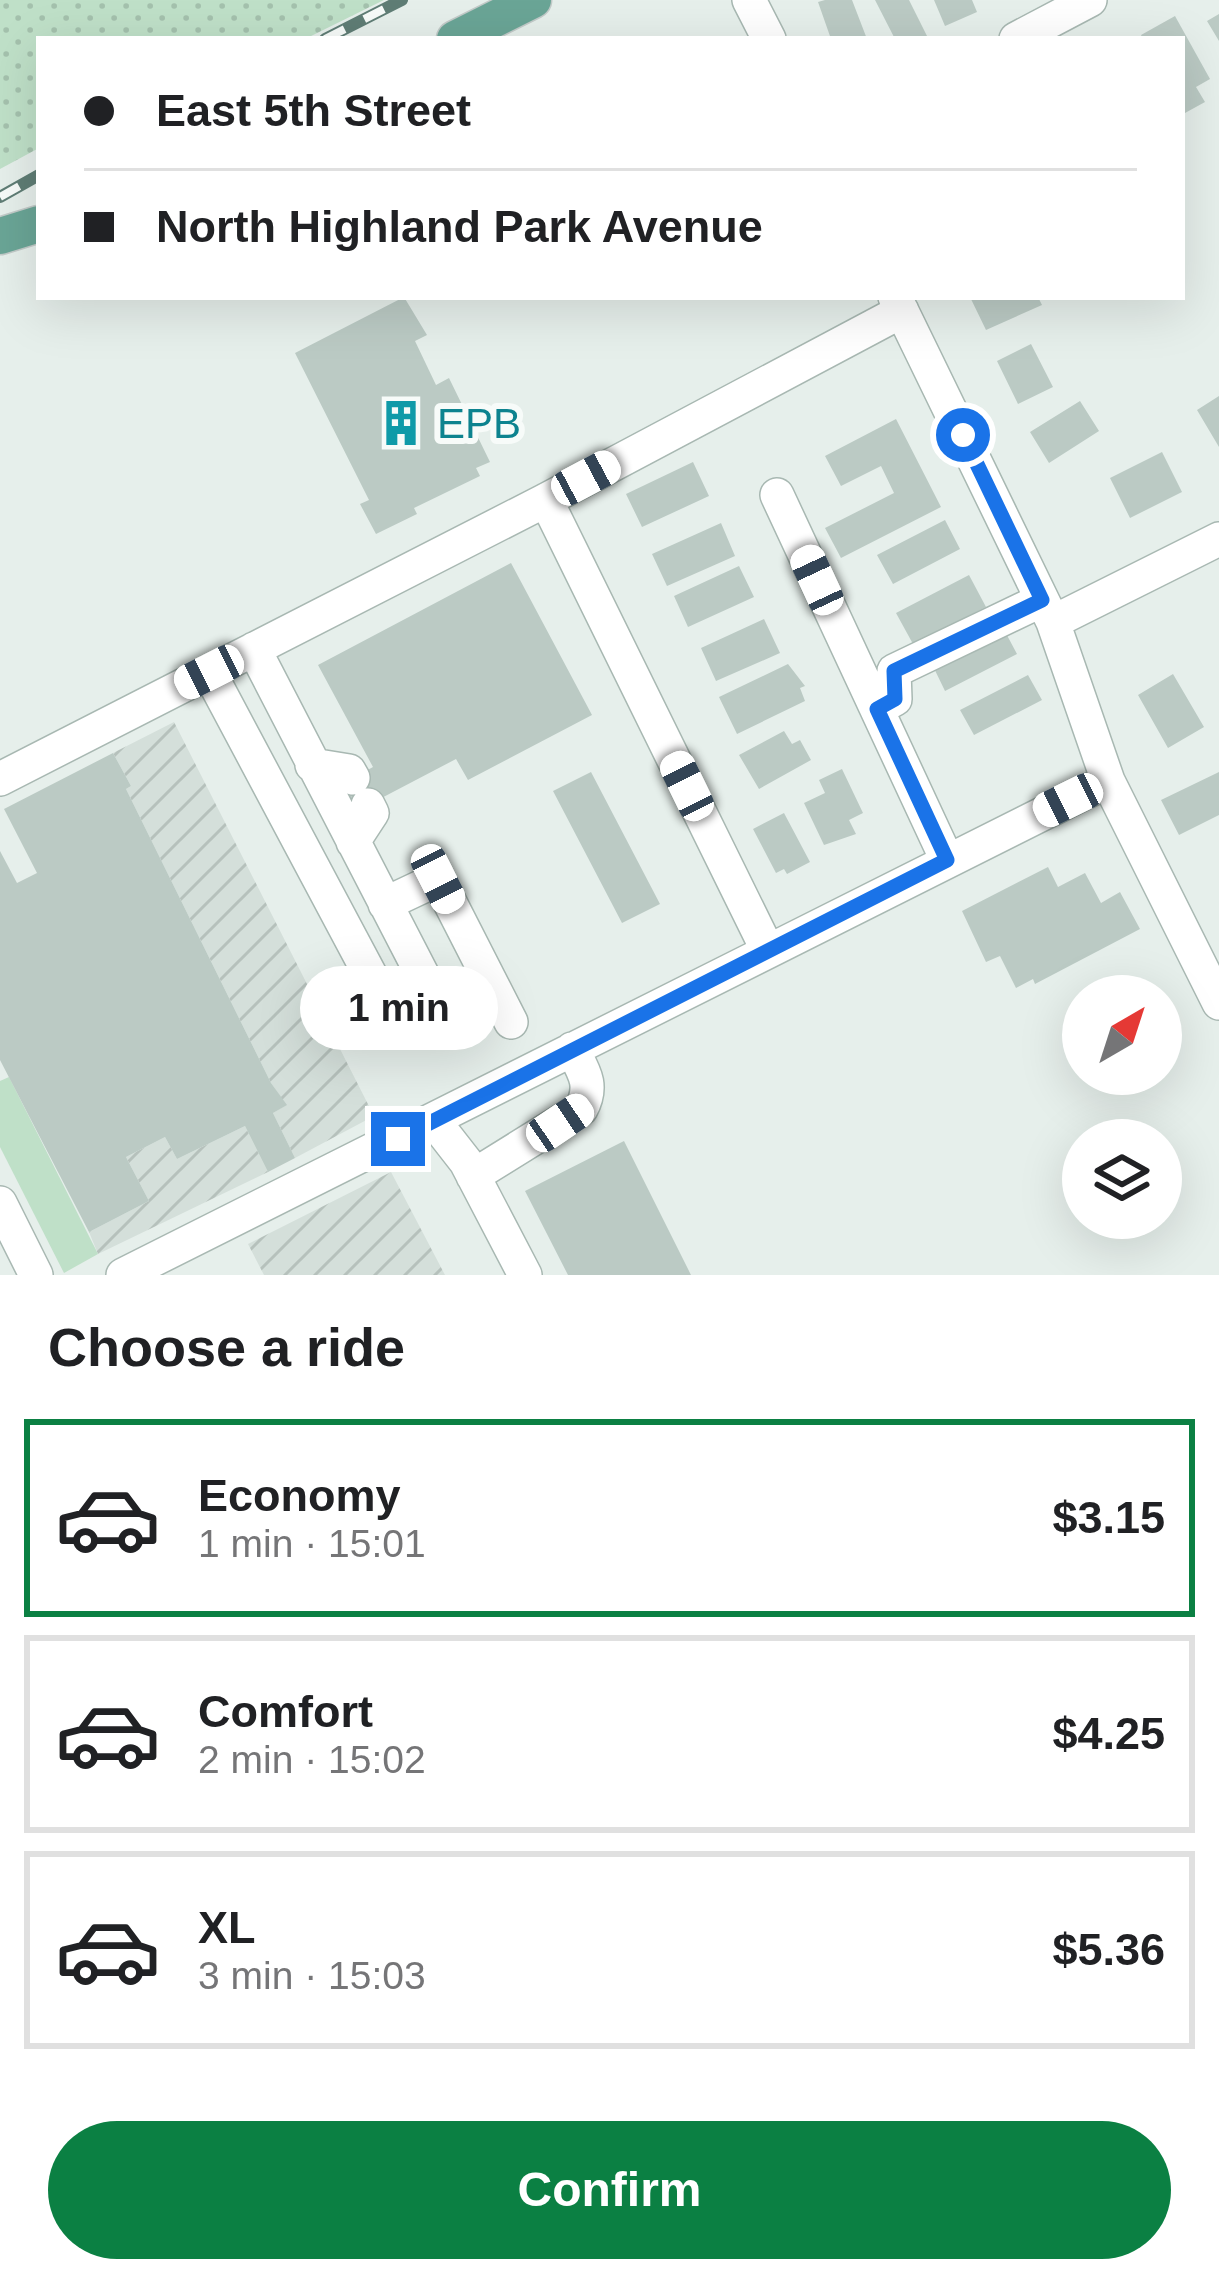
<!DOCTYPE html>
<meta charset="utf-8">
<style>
:root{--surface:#fff;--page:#f6f6f6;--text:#202124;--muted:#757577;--line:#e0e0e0;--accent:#0b8043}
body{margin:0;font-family:Arial,sans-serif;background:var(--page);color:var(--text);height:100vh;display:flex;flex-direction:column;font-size:45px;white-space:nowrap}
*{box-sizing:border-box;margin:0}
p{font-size:39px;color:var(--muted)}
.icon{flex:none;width:66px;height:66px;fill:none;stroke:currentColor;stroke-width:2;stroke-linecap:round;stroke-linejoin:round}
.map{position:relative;height:1275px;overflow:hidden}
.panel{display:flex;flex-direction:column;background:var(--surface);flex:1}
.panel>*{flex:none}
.hud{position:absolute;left:36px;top:36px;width:1149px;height:264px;border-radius:0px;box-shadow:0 12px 48px #0002;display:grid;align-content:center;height:264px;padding:0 48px;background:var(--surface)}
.needle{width:78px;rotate:39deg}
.tools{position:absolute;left:1062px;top:975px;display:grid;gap:24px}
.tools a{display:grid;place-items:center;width:120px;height:120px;border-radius:50%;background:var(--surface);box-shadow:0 12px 48px #0002;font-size:60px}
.end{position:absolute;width:54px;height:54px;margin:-27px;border:15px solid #1a73e8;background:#fff;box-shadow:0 0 0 6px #fff}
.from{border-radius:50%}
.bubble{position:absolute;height:84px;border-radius:42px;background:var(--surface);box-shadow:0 12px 48px #0002;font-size:39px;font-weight:700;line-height:84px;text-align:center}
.car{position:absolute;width:36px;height:72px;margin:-36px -18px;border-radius:15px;box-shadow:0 0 9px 3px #0007;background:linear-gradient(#fff 24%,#345 0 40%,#fff 0 76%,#345 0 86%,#fff 0)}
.hud b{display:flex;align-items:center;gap:42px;height:114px;font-size:45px}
.hud b+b{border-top:3px solid var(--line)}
.hud i{width:30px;height:30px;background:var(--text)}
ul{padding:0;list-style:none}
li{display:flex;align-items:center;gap:36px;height:198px;margin:0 24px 18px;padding:0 24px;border:6px solid var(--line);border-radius:0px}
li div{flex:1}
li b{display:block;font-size:45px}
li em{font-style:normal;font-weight:700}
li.active{border-color:var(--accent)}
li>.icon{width:108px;height:108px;stroke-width:1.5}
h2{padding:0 48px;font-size:54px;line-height:144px}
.cta{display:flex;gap:24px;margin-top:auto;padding:24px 48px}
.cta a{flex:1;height:138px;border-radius:72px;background:var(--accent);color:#fff;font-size:48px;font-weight:700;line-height:138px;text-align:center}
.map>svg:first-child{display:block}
</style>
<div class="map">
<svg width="1219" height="1275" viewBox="0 0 1219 1275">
<defs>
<pattern id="industrial-furrows" width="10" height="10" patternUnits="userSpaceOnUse" patternTransform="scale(3)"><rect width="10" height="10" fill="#d4dfda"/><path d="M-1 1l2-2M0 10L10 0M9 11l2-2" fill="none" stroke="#b6c1bc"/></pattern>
<pattern id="park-dots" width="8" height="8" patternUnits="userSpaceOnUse" patternTransform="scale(3)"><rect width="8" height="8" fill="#bfe0c8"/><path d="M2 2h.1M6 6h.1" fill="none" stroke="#a4c1ad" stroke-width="1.8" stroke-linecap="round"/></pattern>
</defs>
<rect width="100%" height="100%" fill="#e6efeb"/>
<path fill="url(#industrial-furrows)" d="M 174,722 L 374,1116 L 295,1158 L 273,1113 L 286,1105 L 271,1083 L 126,789 L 131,786 L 113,753 Z
M 245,1126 L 268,1172 L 98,1254 L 89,1232 L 149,1201 L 126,1157 L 165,1137 L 177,1159 Z
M 391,1172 L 445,1275 L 264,1275 L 248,1244 Z"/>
<path fill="#bfe0c8" d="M 9,1077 L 98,1254 L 64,1273 L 0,1147 L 0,1081 Z"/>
<path fill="url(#park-dots)" d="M 0,0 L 384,0 L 305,39 L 39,39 L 39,148 L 0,169 Z"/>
<path fill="#bbcac4" d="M 825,0 L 852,0 L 867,39 L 831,39 L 818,2 Z
M 875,0 L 909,0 L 927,36 L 895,39 Z
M 934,0 L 972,0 L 977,12 L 945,26 Z
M 1219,14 L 1219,41 L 1207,21 Z
M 1175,16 L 1210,79 L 1196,87 L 1205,102 L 1185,113 L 1182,107 L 1182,39 L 1143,39 L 1141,35 Z
M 404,297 L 427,335 L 415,341 L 436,385 L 449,378 L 490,462 L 476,468 L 480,476 L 414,508 L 417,514 L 376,534 L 360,504 L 369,500 L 295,353 Z
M 970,297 L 1038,297 L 1042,305 L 986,330 Z
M 1031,344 L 1053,387 L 1018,404 L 997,361 Z
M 1219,396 L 1219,447 L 1197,410 Z
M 1080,401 L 1099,431 L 1049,463 L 1030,432 Z
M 896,419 L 941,507 L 841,558 L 825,528 L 894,493 L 881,466 L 841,486 L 825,456 Z
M 1162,452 L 1182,492 L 1130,518 L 1110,478 Z
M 693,462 L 709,496 L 642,527 L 626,494 Z
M 945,520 L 960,549 L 893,584 L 877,555 Z
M 721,523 L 735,556 L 667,586 L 652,554 Z
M 511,563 L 592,715 L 468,780 L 456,759 L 351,814 L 337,787 L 373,767 L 318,665 Z
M 739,566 L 754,597 L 688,627 L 674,596 Z
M 969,575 L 986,607 L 913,644 L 896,613 Z
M 764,619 L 780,653 L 716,681 L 701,648 Z
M 1001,624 L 1017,654 L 945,691 L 930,660 Z
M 788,664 L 805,686 L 800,688 L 805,701 L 737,734 L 719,697 Z
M 1173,674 L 1204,727 L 1168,748 L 1138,695 Z
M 1028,675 L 1042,700 L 974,735 L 960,710 Z
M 784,731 L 792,744 L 800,740 L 811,760 L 759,789 L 739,755 Z
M 113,753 L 131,786 L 126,789 L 271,1083 L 287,1105 L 273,1113 L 295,1158 L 268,1172 L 245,1126 L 177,1159 L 165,1137 L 126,1157 L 149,1201 L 89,1232 L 0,1060 L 0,851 L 17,883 L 37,873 L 4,809 Z
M 842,769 L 863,813 L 849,820 L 856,834 L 824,845 L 804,803 L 825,793 L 819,780 Z
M 591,772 L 660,904 L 622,923 L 553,791 Z
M 1219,772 L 1219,815 L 1179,835 L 1161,800 Z
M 784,813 L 810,862 L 787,874 L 784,869 L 776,873 L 753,829 Z
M 1048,867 L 1058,887 L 1085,873 L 1101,903 L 1120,892 L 1140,929 L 1035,984 L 1033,979 L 1016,988 L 1000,956 L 986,962 L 962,911 Z
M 624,1141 L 691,1275 L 568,1275 L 525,1191 Z"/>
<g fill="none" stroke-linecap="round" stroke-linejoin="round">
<defs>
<path id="minor" d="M 749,0 L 769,39
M 1016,39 L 1090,0
M 895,297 L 1053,622 L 1108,781 L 1219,1003
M 777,495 L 947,860
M 546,500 L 767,949
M 1053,622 L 1219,539
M 209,672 L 383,999 L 424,978 L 254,649
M 877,709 L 895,699 L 894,671 L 1042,600
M 312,765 L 349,771 L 353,778
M 0,779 L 546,500 L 902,311
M 353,842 L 372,813 L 368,805
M 385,904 L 438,879 L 511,1022
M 434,1121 L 466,1162 L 525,1275
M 473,1176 L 581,1109 C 594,1085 584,1072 572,1049
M 0,1203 L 36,1275
M 123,1275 L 1108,781"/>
<path id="major" d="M 455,39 L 533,0
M 0,236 L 39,224"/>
</defs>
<use href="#minor" stroke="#a8b8b2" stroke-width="36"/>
<use href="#major" stroke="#c2cac8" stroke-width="39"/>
<use href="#minor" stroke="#fff" stroke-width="33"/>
<use href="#major" stroke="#6aa596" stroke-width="36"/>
<defs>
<path id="rail" d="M 325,39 L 402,0
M 0,197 L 39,175"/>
</defs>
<use href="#rail" stroke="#5f7d75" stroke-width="12"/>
<use href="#rail" stroke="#f7fbf9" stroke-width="8" stroke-dasharray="22" stroke-linecap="butt"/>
</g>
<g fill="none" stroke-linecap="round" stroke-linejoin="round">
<path stroke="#1a73e8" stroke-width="15" d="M 398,1139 L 947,860 L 877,709 L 895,699 L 894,671 L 1042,600 L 963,435"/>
</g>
<defs>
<symbol id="building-bare" viewBox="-9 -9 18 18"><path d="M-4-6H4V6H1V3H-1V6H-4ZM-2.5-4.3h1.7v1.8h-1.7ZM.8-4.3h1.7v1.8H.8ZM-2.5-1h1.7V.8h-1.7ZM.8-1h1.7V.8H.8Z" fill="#0f9aa8" stroke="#f7fbf9" stroke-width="2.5" paint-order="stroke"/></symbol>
</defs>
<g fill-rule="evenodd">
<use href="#building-bare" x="368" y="390" width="66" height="66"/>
</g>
<g text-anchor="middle" stroke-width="12" stroke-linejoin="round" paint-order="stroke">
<g font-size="42" fill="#0d838f" stroke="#f7fbf9" text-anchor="start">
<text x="437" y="438">EPB</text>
</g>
</g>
</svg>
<div class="tools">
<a><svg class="needle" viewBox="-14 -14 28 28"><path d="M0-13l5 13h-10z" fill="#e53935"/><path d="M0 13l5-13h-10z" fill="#757577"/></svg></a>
<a><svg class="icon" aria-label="layers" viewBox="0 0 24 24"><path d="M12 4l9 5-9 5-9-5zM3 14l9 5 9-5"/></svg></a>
</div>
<i class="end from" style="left:963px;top:435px"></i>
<i class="end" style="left:398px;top:1139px"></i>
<div class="bubble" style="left:300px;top:966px;width:198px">1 min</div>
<i class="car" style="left:586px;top:478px;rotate:62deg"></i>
<i class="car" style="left:817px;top:580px;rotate:335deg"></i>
<i class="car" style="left:209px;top:672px;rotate:243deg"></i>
<i class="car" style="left:687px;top:786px;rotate:334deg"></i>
<i class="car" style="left:1068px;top:800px;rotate:244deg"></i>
<i class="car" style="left:438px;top:879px;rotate:153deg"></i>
<i class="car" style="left:560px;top:1123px;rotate:56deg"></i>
<div class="hud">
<b><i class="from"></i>East 5th Street</b>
<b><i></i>North Highland Park Avenue</b>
</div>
</div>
<section class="panel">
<h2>Choose a ride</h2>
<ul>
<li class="active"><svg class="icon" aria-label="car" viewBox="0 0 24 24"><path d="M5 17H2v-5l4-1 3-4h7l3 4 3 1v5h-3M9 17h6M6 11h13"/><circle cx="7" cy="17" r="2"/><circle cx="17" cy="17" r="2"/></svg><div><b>Economy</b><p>1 min · 15:01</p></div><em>$3.15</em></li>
<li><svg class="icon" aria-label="car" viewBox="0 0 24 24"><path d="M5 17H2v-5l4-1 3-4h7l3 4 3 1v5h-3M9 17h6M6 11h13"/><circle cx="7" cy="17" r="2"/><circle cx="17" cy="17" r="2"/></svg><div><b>Comfort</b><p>2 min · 15:02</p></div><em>$4.25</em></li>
<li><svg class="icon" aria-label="car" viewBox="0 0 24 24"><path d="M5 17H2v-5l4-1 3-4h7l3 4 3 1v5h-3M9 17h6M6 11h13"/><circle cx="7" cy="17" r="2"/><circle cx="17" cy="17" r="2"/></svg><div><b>XL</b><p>3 min · 15:03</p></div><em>$5.36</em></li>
</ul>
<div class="cta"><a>Confirm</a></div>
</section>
